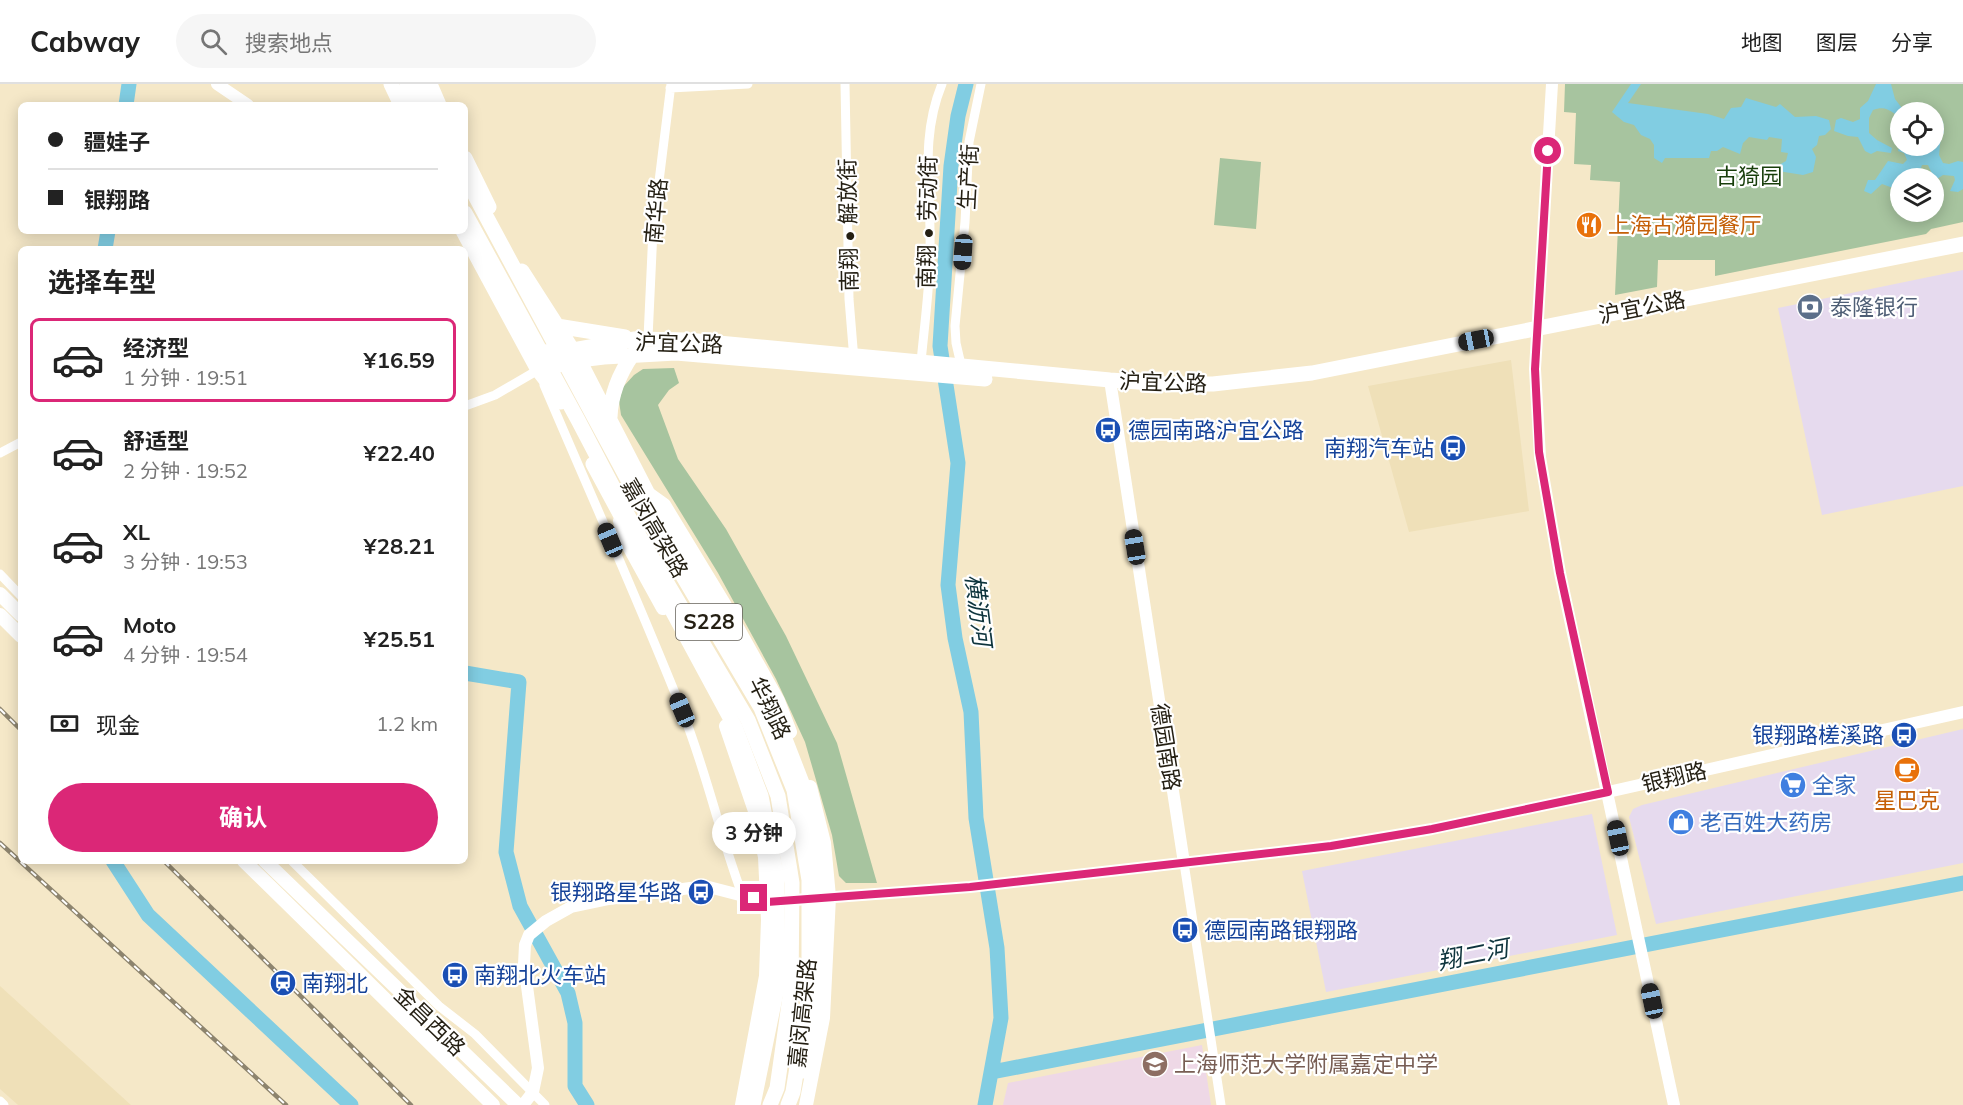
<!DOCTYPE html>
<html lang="zh">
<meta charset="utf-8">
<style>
:root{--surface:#fff;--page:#f6f6f6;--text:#222;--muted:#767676;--line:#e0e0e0;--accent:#db2777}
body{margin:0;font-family:Mulish,"Noto Sans SC",sans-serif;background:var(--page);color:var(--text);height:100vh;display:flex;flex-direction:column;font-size:22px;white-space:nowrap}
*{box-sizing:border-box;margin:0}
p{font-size:20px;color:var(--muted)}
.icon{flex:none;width:33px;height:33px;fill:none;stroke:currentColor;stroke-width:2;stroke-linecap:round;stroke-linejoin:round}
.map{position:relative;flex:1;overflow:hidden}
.details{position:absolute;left:18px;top:162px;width:450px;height:618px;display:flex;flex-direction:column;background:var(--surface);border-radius:9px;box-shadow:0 3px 15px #0003}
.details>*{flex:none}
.top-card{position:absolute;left:18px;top:18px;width:450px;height:132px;border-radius:9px;box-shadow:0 3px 15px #0003;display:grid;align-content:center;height:132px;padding:0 30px;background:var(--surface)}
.buttons{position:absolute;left:1890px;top:18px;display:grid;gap:12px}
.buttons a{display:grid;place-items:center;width:54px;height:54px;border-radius:50%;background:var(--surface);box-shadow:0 3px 15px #0003;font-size:30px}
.end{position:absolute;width:27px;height:27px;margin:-14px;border:8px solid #db2777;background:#fff;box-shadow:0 0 0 3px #fff}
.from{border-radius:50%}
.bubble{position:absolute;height:42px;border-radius:21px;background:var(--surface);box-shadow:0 3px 15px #0003;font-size:20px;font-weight:700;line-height:42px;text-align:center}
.car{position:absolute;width:18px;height:36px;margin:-18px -9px;border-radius:8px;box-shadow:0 0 4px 2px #0007;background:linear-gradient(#222 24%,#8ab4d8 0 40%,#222 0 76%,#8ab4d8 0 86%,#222 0)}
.top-card b{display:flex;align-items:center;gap:21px;height:57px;font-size:22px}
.top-card b+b{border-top:2px solid var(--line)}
.top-card i{width:15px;height:15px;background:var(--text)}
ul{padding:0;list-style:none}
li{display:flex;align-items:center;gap:18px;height:84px;margin:0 12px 9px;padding:0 18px;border:3px solid transparent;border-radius:9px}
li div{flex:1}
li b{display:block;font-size:22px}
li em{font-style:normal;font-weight:700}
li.on{border-color:var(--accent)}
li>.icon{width:54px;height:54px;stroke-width:1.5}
h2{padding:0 30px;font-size:27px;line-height:72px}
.pay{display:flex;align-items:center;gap:15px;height:66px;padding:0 30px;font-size:22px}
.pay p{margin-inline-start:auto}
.cta{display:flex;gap:12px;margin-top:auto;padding:12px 30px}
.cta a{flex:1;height:69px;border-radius:36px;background:var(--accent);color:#fff;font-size:24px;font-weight:700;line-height:69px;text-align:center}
header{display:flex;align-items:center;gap:36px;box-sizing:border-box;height:84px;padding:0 30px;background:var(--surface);border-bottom:2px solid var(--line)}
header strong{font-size:28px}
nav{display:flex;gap:33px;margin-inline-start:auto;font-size:21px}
.search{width:420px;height:54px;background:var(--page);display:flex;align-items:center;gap:15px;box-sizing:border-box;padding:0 21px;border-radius:33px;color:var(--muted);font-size:22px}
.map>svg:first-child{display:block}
</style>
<header>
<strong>Cabway</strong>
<div class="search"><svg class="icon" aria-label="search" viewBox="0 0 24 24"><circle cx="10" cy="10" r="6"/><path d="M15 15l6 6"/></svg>搜索地点</div>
<nav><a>地图</a><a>图层</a><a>分享</a></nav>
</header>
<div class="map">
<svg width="1963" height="1021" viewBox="0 0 1963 1021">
<rect width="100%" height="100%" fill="#f5e8c8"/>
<path fill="#e6daee" d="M 1963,186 L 1963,402 L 1822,431 L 1778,224 Z
M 1963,645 L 1963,779 L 1656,840 L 1629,733 L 1633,725 L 1642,721 Z
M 1592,730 L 1617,851 L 1326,908 L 1302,787 Z"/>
<path fill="#efe0b8" d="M 1511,276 L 1529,427 L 1409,448 L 1368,302 Z
M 0,902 L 131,1021 L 18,1021 L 0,1005 Z"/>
<path fill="#eed8e6" d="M 1202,961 L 1211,1021 L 1003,1021 L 1008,999 Z"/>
<path fill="#a7c49f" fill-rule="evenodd" d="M 1565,0 L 1963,0 L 1963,138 L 1931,145 L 1926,150 L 1715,192 L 1715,176 L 1658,176 L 1657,203 L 1615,211 L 1620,98 L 1590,96 L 1591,81 L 1574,80 L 1576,29 L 1564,28 ZM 1900,28 L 1934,28 L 1934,62 L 1900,62 ZM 1900,94 L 1934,94 L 1934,128 L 1900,128 Z
M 1220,74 L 1261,78 L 1256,145 L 1214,141 Z
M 674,284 L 679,299 L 669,306 L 658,321 L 678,375 L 726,445 L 786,552 L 837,659 L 877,799 L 846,799 L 839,792 L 832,751 L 805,658 L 776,595 L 718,489 L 621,331 L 619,317 L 623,303 L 634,291 L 643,285 Z"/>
<path fill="#81cde2" d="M 1631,0 L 1641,0 L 1628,19 L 1708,30 L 1724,35 L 1731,24 L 1741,23 L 1746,14 L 1776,23 L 1780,20 L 1795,33 L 1816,32 L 1829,36 L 1831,45 L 1825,51 L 1819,52 L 1817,61 L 1812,65 L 1816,73 L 1813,88 L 1803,91 L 1778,87 L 1779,81 L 1786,77 L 1788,69 L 1781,68 L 1782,55 L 1769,53 L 1767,56 L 1749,53 L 1743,59 L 1740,70 L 1723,63 L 1717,67 L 1711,67 L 1709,74 L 1665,74 L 1662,79 L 1654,74 L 1654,61 L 1650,55 L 1641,51 L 1634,41 L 1624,38 L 1612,28 Z
M 1876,0 L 1891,0 L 1895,15 L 1905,28 L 1900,28 L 1900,50 L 1895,43 L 1895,30 C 1887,24 1882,23 1873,26 L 1869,34 L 1869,49 L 1877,56 L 1892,64 L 1891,69 L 1877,67 L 1871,70 L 1865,67 L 1858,53 L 1848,52 L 1834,47 L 1836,36 L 1841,34 L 1853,38 L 1860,35 L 1860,24 L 1868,17 Z
M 1934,34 L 1943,37 L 1944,49 L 1941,51 L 1939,71 L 1943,79 L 1949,80 L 1958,77 L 1963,78 L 1963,105 L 1958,108 L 1950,107 L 1955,96 L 1954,92 L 1943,91 L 1937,95 L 1934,94 L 1928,81 L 1922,81 L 1918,92 L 1912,91 L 1907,94 L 1900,94 L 1900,100 L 1893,104 L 1882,100 L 1871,110 L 1864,107 L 1868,96 L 1875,96 L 1888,77 L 1903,80 L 1907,76 L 1904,69 L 1898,67 L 1899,64 L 1904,62 L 1934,62 Z"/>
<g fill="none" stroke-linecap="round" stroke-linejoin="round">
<path stroke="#81cde2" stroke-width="15" d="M 966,0 L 958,32 L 951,82 L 940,262 L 958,379 L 948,501 L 955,554 L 971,628 L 976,734 L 997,864 L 1001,934 L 985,1021
M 126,21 L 129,0
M 105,165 L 108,147
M 465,589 L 519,598 L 506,768 L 520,822 L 568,909 L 575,939 L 575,1002 L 587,1021
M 113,777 L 148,831 L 351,1021
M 992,988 L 1963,799"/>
<path stroke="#fff" stroke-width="9" d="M 845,0 L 849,215 L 854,276
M 670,4 L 748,0
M 648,254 L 653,146 L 671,0
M 921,278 C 925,236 931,193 930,150 C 930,98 921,51 942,0
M 962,285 L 956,259 L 955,242 L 965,138 L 969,58 L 981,0
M 544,301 C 590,409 638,516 681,624 C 706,685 719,749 742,810
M 465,322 L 495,311 L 538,286 L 539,289
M 0,369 L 21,358
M 0,490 L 21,512
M 292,777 L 439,922 L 475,950 L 545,1021
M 1184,779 L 1221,1021
M 0,1017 L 4,1021"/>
<path stroke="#fff" stroke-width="12" d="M 217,0 L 248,21
M 1552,0 L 1535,285 L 1540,373 L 1560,489 L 1674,1021
M 1110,296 L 1184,779
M 523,1021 L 533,1008 L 538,984 L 524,880 L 525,861 L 529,851 L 546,837 L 571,823 L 609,815 L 705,802 L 767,818 L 970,803 L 1331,762 L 1432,745 L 1608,708 L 1963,628"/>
<path stroke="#fff" stroke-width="14" d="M 650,411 L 664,421 L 724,520 L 778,617 L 790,648
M 620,437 L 625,455 L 663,524
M 0,510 L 21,531
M 0,531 L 21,552
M 726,642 L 755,727 L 765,773 L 768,836 L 766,892 L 742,1021
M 244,777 L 493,1021
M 265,777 L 518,1021
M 806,1021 L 823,934 L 829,813 L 824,759 L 810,703"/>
<path stroke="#fff" stroke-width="15" d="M 391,0 L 401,21
M 430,0 L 439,21
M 465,74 L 489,123
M 463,147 L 538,286 L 556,309 L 561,318
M 522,187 L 579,276 L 648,410 L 771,619 L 804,704 L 821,802 L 817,913 L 804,987
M 557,242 L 625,253
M 529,269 L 573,266 L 635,255 L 687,256 L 1110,296 L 1166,300 L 1213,300 L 1312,289 L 1963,160
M 538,286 L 579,276 L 604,273 L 676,269 L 985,295
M 610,333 C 611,309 619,290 633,270
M 593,380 L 735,643 L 761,712 L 777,795 L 777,904 L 753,1021"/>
<path stroke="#fff" stroke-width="15" d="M 407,0 L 416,21
M 421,0 L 431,21
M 465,93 L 649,435 L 761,624 L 794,706 L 809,796 L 809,909 L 793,1008 L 788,1021
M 465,129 L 578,336 L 634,443 L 748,636 L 778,712 L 792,799 L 791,906 L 777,1004 L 770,1021"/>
<defs>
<path id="rail" d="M 0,625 L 21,646
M 0,759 L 286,1021
M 164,777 L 411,1021"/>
</defs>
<use href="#rail" stroke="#8d846e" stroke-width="4.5"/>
<use href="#rail" stroke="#fff" stroke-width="2" stroke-dasharray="7" stroke-linecap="butt"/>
</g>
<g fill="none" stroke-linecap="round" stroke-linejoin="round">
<path stroke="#db2777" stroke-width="8" d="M 754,814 L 767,818 L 970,803 L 1331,762 L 1432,745 L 1608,708 L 1560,489 L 1539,368 L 1535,285 L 1548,67"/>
</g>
<defs>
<symbol id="restaurant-disc" viewBox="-11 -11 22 22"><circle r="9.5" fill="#e8710a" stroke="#fff"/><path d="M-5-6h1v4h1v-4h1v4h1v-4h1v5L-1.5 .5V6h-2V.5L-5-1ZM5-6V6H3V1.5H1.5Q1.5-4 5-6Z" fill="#fff"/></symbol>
<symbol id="bank-disc" viewBox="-11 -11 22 22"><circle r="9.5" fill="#5c6f8a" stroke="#fff"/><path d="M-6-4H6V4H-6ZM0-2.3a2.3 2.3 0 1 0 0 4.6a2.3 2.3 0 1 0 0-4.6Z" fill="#fff"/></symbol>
<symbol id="bus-disc" viewBox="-11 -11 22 22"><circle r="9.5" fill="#1a4fb4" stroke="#fff"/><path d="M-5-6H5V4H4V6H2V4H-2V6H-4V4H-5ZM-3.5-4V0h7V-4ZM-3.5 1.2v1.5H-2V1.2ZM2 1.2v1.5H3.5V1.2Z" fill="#fff"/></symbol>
<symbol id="cafe-disc" viewBox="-11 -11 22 22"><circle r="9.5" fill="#e8710a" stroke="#fff"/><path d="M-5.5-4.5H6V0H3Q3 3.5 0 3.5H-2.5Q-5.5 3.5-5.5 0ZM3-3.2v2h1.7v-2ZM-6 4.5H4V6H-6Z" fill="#fff"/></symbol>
<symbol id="supermarket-disc" viewBox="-11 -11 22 22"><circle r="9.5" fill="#3f7fe0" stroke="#fff"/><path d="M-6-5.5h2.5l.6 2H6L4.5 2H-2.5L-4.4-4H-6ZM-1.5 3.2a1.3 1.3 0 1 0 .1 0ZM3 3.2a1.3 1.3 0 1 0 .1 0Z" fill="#fff"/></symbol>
<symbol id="shop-disc" viewBox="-11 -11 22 22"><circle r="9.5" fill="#3f7fe0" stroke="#fff"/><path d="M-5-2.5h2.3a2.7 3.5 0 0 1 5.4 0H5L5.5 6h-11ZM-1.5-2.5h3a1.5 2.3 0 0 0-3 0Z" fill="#fff"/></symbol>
<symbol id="station-disc" viewBox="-11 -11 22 22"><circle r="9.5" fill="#1a4fb4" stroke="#fff"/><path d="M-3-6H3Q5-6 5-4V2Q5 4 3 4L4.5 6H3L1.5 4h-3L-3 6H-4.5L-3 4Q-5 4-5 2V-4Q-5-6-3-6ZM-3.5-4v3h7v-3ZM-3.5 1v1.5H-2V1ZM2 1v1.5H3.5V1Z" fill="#fff"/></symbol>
<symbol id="school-disc" viewBox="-11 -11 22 22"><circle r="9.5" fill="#8d6e63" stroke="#fff"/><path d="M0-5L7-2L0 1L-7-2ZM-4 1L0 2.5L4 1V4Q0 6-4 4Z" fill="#fff"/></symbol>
</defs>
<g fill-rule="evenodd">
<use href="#restaurant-disc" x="1574" y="126" width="30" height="30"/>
<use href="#bank-disc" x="1795" y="208" width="30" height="30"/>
<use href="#bus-disc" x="1093" y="331" width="30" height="30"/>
<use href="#bus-disc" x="1438" y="349" width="30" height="30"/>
<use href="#bus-disc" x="1889" y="636" width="30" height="30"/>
<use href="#cafe-disc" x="1892" y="671" width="30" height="30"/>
<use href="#supermarket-disc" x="1778" y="686" width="30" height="30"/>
<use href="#shop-disc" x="1666" y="723" width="30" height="30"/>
<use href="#bus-disc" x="686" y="793" width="30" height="30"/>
<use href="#bus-disc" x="1170" y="831" width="30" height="30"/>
<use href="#bus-disc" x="440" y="876" width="30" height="30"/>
<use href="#station-disc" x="268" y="884" width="30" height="30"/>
<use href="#school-disc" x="1140" y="965" width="30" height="30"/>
</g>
<g text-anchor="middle" stroke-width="4.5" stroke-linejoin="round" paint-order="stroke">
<rect fill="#fff" stroke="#66625a" stroke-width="1.5" x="676" y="520" width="66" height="36" rx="4.5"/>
<g font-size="21" font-weight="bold" fill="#241f13">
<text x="709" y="545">S228</text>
</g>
<g font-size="22" fill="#183e0b" stroke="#fff">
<text x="1749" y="100">古猗园</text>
</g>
<g font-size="22" fill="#241f13" stroke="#fff">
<text transform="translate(968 93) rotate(-87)" y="8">生产街</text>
<text transform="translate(656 127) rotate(-85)" y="8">南华路</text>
<text transform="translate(927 138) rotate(-89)" y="8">南翔 • 劳动街</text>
<text transform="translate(848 141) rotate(-91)" y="8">南翔 • 解放街</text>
<text transform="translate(1642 223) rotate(-11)" y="8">沪宜公路</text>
<text transform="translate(679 259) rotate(2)" y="8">沪宜公路</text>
<text transform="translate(1163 298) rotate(2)" y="8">沪宜公路</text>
<text transform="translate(655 444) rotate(60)" y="8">嘉闵高架路</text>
<text transform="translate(770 624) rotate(64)" y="8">华翔路</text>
<text transform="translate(1166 663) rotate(81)" y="8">德园南路</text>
<text transform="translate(1674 693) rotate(-13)" y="8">银翔路</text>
<text transform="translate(802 929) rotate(-84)" y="8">嘉闵高架路</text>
<text transform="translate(430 937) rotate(44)" y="8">金昌西路</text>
</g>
<g font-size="22" fill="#c56008" stroke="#fff" text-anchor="start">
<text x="1608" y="149">上海古漪园餐厅</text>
<text x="1907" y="724" text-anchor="middle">星巴克</text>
</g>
<g font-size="22" fill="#4e5e75" stroke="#fff" text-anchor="start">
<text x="1830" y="231">泰隆银行</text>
</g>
<g font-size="22" fill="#164399" stroke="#fff" text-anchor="start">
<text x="1128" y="354">德园南路沪宜公路</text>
<text x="1434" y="372" text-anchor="end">南翔汽车站</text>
<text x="1884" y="659" text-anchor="end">银翔路槎溪路</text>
<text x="682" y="816" text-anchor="end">银翔路星华路</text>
<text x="1204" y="854">德园南路银翔路</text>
<text x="474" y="899">南翔北火车站</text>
<text x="302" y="907">南翔北</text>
</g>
<g font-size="22" fill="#366cbe" stroke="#fff" text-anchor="start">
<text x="1812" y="709">全家</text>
<text x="1700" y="746">老百姓大药房</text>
</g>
<g font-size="22" fill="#785e54" stroke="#fff" text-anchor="start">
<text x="1174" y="988">上海师范大学附属嘉定中学</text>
</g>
<g font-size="24" font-style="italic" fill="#0e343d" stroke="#fff">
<text transform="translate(978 526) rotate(83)" y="8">横沥河</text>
<text transform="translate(1473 871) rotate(-11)" y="8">翔二河</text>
</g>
</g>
</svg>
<div class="buttons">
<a><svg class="icon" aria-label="locate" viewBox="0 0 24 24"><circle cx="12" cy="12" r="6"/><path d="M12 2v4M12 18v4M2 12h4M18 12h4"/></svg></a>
<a><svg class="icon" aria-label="layers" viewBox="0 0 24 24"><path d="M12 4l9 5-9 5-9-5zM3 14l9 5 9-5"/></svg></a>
</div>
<i class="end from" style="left:1548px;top:67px"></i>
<i class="end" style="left:754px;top:814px"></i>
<div class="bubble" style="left:712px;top:728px;width:84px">3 分钟</div>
<i class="car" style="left:963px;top:168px;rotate:184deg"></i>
<i class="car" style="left:1476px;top:256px;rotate:259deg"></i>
<i class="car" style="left:610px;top:456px;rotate:337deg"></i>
<i class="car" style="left:1135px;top:463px;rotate:351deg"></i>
<i class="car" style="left:682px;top:626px;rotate:337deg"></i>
<i class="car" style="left:1618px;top:754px;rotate:348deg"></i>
<i class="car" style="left:1652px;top:917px;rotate:348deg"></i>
<div class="top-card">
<b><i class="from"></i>疆娃子</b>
<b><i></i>银翔路</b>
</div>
<section class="details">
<h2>选择车型</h2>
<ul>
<li class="on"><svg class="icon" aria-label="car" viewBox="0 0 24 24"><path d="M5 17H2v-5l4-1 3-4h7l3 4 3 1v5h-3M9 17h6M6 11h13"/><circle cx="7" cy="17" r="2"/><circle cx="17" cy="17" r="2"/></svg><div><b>经济型</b><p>1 分钟 · 19:51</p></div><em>¥16.59</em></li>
<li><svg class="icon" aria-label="car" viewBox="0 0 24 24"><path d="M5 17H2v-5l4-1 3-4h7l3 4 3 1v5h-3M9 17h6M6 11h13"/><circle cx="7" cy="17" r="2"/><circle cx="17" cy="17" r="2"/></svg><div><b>舒适型</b><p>2 分钟 · 19:52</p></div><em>¥22.40</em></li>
<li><svg class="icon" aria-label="car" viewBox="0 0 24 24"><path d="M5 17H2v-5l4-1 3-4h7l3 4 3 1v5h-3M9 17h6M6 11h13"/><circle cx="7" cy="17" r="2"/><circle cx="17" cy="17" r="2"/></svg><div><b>XL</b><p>3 分钟 · 19:53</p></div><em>¥28.21</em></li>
<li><svg class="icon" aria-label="car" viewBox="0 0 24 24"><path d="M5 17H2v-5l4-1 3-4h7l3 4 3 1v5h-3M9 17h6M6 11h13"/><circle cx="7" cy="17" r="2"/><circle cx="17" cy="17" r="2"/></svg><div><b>Moto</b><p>4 分钟 · 19:54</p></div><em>¥25.51</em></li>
</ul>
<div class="pay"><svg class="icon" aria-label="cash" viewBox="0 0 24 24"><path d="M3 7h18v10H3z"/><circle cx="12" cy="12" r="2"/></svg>现金<p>1.2 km</p></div>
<div class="cta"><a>确认</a></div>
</section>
</div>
